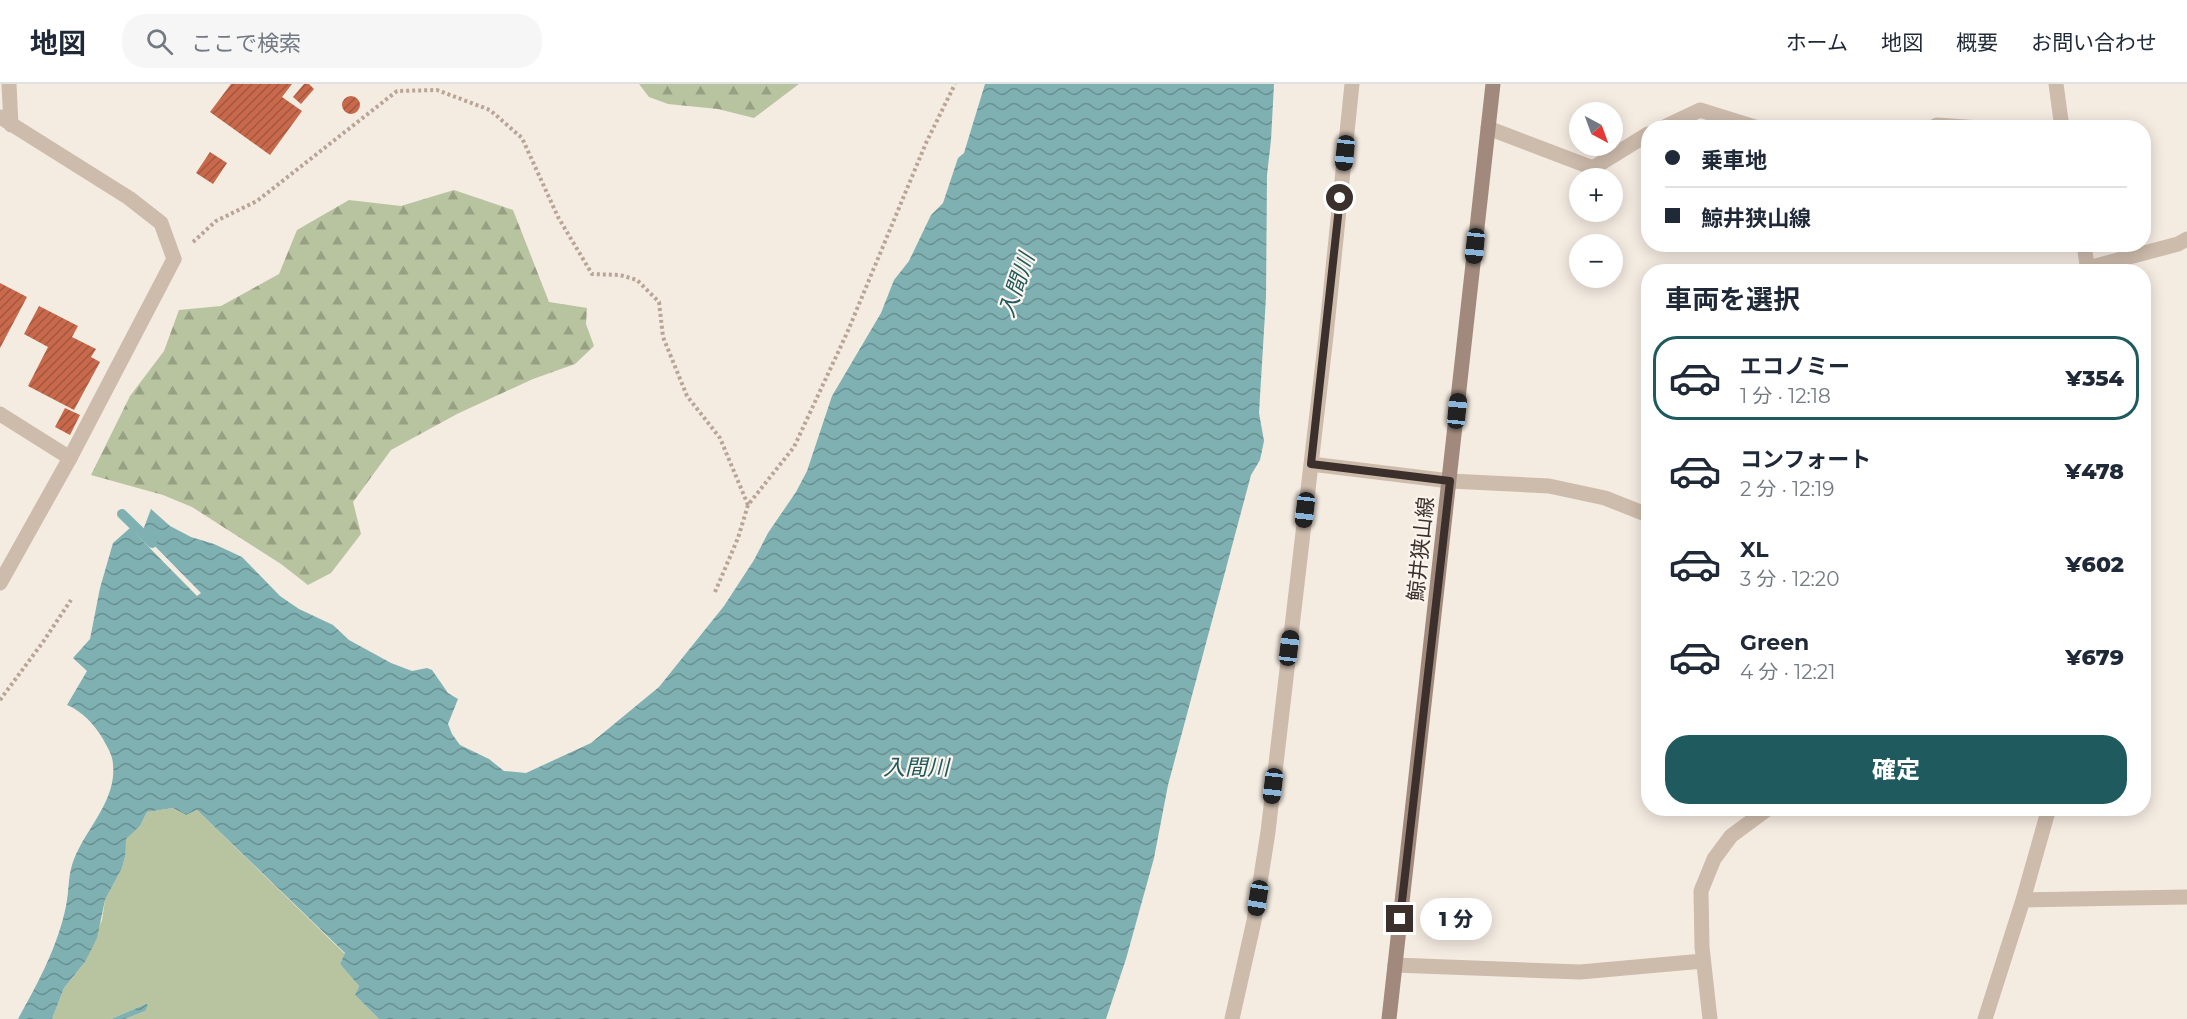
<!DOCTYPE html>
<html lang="ja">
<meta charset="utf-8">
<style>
:root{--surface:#fff;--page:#f6f6f7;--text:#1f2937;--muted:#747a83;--line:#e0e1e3;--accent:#1f5a5e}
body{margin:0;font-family:Montserrat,"Noto Sans JP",sans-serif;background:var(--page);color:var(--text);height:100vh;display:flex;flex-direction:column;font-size:22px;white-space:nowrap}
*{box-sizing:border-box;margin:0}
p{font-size:20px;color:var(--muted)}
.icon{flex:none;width:33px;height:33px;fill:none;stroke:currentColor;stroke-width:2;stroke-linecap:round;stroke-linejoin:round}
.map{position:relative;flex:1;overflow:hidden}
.details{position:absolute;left:1641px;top:180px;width:510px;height:552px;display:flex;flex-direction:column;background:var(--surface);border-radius:24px;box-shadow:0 3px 15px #0003}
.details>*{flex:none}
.guide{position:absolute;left:1641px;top:36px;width:510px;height:132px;border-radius:24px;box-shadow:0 3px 15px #0003;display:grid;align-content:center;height:132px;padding:0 24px;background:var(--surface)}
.needle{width:39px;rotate:139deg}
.buttons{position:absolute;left:1569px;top:18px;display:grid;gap:12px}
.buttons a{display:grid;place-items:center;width:54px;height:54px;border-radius:50%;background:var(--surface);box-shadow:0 3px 15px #0003;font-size:30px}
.end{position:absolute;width:27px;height:27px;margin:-14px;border:8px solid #3b302b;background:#fff;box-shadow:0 0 0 3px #fff}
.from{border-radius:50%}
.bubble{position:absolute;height:42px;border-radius:21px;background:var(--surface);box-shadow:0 3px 15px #0003;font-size:20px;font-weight:800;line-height:42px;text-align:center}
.car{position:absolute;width:18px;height:36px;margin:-18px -9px;border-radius:8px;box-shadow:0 0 4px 2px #0007;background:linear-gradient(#222 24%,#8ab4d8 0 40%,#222 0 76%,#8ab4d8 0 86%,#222 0)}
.guide b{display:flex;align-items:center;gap:21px;height:57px;font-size:22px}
.guide b+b{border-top:2px solid var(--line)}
.guide i{width:15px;height:15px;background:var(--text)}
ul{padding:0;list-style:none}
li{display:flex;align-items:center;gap:18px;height:84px;margin:0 12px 9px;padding:0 12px;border:3px solid transparent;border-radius:24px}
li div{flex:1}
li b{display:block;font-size:22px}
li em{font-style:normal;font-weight:800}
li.current{border-color:var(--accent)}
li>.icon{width:54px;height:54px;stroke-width:1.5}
h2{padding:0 24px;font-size:27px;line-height:72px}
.button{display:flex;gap:12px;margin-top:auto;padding:12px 24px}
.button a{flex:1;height:69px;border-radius:24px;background:var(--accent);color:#fff;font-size:24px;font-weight:800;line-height:69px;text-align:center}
header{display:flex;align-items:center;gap:36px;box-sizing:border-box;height:84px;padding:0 30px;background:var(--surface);border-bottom:2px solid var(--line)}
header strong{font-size:28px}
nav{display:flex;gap:33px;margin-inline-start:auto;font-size:21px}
.search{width:420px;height:54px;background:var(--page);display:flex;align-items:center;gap:15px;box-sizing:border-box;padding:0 21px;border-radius:24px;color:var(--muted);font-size:22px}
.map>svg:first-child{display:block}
</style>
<header>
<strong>地図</strong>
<div class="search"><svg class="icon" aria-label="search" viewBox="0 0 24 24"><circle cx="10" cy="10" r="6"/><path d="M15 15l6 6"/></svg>ここで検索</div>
<nav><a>ホーム</a><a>地図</a><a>概要</a><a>お問い合わせ</a></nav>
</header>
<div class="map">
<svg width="2187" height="935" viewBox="0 0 2187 935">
<defs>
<pattern id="forest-firs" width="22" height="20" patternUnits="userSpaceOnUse" patternTransform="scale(1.5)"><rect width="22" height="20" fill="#b8c4a0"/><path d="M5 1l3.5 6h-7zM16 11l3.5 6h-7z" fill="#97a083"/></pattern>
<pattern id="water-waves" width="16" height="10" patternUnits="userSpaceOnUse" patternTransform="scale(1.5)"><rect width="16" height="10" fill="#7fb0b2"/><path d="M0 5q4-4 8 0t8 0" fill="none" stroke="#699091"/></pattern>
<pattern id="building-hatch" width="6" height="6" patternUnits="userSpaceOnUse" patternTransform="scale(1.5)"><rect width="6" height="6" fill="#c8694b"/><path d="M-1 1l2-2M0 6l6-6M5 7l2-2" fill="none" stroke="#a4573f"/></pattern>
</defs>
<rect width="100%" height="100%" fill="#f4ebe1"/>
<path fill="#b8c4a0" d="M 173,724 L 186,731 L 197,726 L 345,870 L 340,880 L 359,902 L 355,911 L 379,935 L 125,935 L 145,927 L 146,920 L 111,935 L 52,935 L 64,904 L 85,878 L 102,836 L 105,816 L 122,784 L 125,773 L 125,755 L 140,742 L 147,728 Z"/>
<path fill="url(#forest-firs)" d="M 639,0 L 799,0 L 754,34 L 718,25 L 668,20 L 649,13 Z
M 454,106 L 513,126 L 549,218 L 587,224 L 586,240 L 594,262 L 575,280 L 533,295 L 457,330 L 391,366 L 353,418 L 361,450 L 331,489 L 308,501 L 281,480 L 192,423 L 163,411 L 91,391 L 130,312 L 164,267 L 179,226 L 221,222 L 279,190 L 297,146 L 349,116 L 401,122 Z"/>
<path fill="url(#water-waves)" d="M 985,0 L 1274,0 L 1271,56 L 1267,91 L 1266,213 L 1259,329 L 1264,357 L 1260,376 L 1251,391 L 1168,701 L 1154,774 L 1126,875 L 1106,935 L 379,935 L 355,911 L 359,902 L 340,880 L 345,869 L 197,726 L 186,731 L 173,724 L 147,728 L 140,742 L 126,755 L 125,773 L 122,784 L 105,816 L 97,854 L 85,878 L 64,904 L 52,935 L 18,935 C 38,899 58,862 66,822 C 69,808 68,794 72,781 C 82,748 117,718 113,681 C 113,671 107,663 103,655 C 95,641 82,627 67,621 L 87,587 L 73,574 L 90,555 L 100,504 L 113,459 L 130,444 L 197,512 L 201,509 L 142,449 L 151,425 L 170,442 L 191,453 L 214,460 L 242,473 L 280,512 L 299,525 L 333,541 L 349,556 L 391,579 L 412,587 L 427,584 L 432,586 L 448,609 L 458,615 L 448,640 L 452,650 L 460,661 L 489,675 L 504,687 L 526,689 L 591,659 L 659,603 L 724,522 L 754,476 L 768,449 L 796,408 L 807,387 L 832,312 L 881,229 L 894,196 L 909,177 L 931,131 L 943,119 L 958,74 L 964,69 Z
M 146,920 L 148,921 L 145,927 L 125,935 L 111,935 Z"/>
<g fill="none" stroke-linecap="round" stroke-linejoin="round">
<path stroke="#7fb0b2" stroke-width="10" d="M 122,430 L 152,459"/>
</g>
<path fill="url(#building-hatch)" d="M 231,0 L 292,0 L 282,13 L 302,27 L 270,71 L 210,28 Z
M 304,0 L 309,0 L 314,5 L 301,20 L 293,13 Z
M342 21a9 9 0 1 1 18 0a9 9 0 1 1-18 0Z
M 210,68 L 227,79 L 213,100 L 196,89 Z
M 0,199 L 27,213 L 0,264 Z
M 39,222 L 78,242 L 72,253 L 96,265 L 91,273 L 100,278 L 74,326 L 28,302 L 48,263 L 24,250 Z
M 65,324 L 80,331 L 70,351 L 55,343 Z"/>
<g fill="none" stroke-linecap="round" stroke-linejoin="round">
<path stroke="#b9a596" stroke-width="4" stroke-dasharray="3 3" stroke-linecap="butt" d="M 193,158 L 216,137 L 257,117 L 397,7 L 437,6 L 490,26 L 522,54 L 558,133 L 592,190 L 620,191 L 637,196 L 659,218 L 663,253 L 687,312 L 720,354 L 748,421
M 715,508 L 738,454 L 748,421 L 794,363 L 847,249 L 926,59 L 955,0
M 0,616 L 43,558 L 71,516"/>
<path stroke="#cdbbac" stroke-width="15" d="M 9,0 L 11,41
M 0,33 L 129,114 L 161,139 L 174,175
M 0,330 L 70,374"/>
<path stroke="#cdbbac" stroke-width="15" d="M 2056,0 L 2062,44
M 1488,44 L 1593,84 L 1648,50
M 1662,44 L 1700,26 L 1758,44
M 1931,44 L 1937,41 L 1980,44
M 2084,160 L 2088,188
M 2088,184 L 2178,160 L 2187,155
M 1311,380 L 1450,397 L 1549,402 L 1605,414 L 1648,431
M 0,499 L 70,374 L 174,175
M 2023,816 L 2187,813
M 1395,881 L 1580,888 L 1703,877
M 1232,935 L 1254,837 L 1268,748 L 1326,252 L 1352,0
M 1710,935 L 1702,863 L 1701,807 L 1714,775 L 1731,752 L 1769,724
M 1985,935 L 2023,816 L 2049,724"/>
<path stroke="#a18a7d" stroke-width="15" d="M 1389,935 L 1493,0"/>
</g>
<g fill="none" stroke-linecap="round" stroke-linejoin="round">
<path stroke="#3b302b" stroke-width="8" d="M 1340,114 L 1311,380 L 1450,397 L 1400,835"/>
</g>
<g text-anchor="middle" stroke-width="4.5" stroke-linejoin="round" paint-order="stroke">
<g font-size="21" fill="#3b302b" stroke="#fbf5ee">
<text transform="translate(1421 465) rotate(-84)" y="7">鯨井狭山線</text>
</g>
<g font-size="22" font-style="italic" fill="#1f5a5e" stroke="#fbf5ee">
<text transform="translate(1016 201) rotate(-71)" y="8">入間川</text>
<text x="916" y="691">入間川</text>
</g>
</g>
</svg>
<div class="buttons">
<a><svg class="needle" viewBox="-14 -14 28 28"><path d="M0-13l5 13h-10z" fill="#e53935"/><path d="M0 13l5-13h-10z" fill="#747a83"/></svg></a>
<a>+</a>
<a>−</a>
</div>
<i class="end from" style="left:1340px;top:114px"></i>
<i class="end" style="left:1400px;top:835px"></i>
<div class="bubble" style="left:1420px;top:814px;width:72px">1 分</div>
<i class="car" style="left:1345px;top:69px;rotate:186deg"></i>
<i class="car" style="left:1475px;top:162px;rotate:186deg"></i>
<i class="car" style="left:1457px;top:327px;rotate:6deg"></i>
<i class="car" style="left:1305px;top:426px;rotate:187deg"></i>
<i class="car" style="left:1289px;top:564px;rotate:7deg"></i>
<i class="car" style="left:1273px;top:702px;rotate:187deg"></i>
<i class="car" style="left:1258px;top:814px;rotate:189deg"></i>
<div class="guide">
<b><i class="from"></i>乗車地</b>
<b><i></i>鯨井狭山線</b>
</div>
<section class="details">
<h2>車両を選択</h2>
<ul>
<li class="current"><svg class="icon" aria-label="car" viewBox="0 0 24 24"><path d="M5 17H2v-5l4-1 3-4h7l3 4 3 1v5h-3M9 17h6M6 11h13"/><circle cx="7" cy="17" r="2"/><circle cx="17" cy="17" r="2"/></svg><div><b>エコノミー</b><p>1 分 · 12:18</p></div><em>¥354</em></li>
<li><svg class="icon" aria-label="car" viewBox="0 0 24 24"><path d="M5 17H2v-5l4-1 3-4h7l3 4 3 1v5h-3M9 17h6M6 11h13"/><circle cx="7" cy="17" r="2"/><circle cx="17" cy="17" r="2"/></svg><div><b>コンフォート</b><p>2 分 · 12:19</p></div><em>¥478</em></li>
<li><svg class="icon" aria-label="car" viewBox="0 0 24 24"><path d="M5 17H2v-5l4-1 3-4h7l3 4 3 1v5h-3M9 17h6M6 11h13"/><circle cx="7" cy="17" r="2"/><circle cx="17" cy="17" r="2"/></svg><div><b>XL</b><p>3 分 · 12:20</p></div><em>¥602</em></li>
<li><svg class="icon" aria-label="car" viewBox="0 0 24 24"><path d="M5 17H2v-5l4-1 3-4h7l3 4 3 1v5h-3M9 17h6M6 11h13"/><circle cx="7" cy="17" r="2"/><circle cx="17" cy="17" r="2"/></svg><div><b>Green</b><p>4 分 · 12:21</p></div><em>¥679</em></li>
</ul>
<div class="button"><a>確定</a></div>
</section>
</div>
